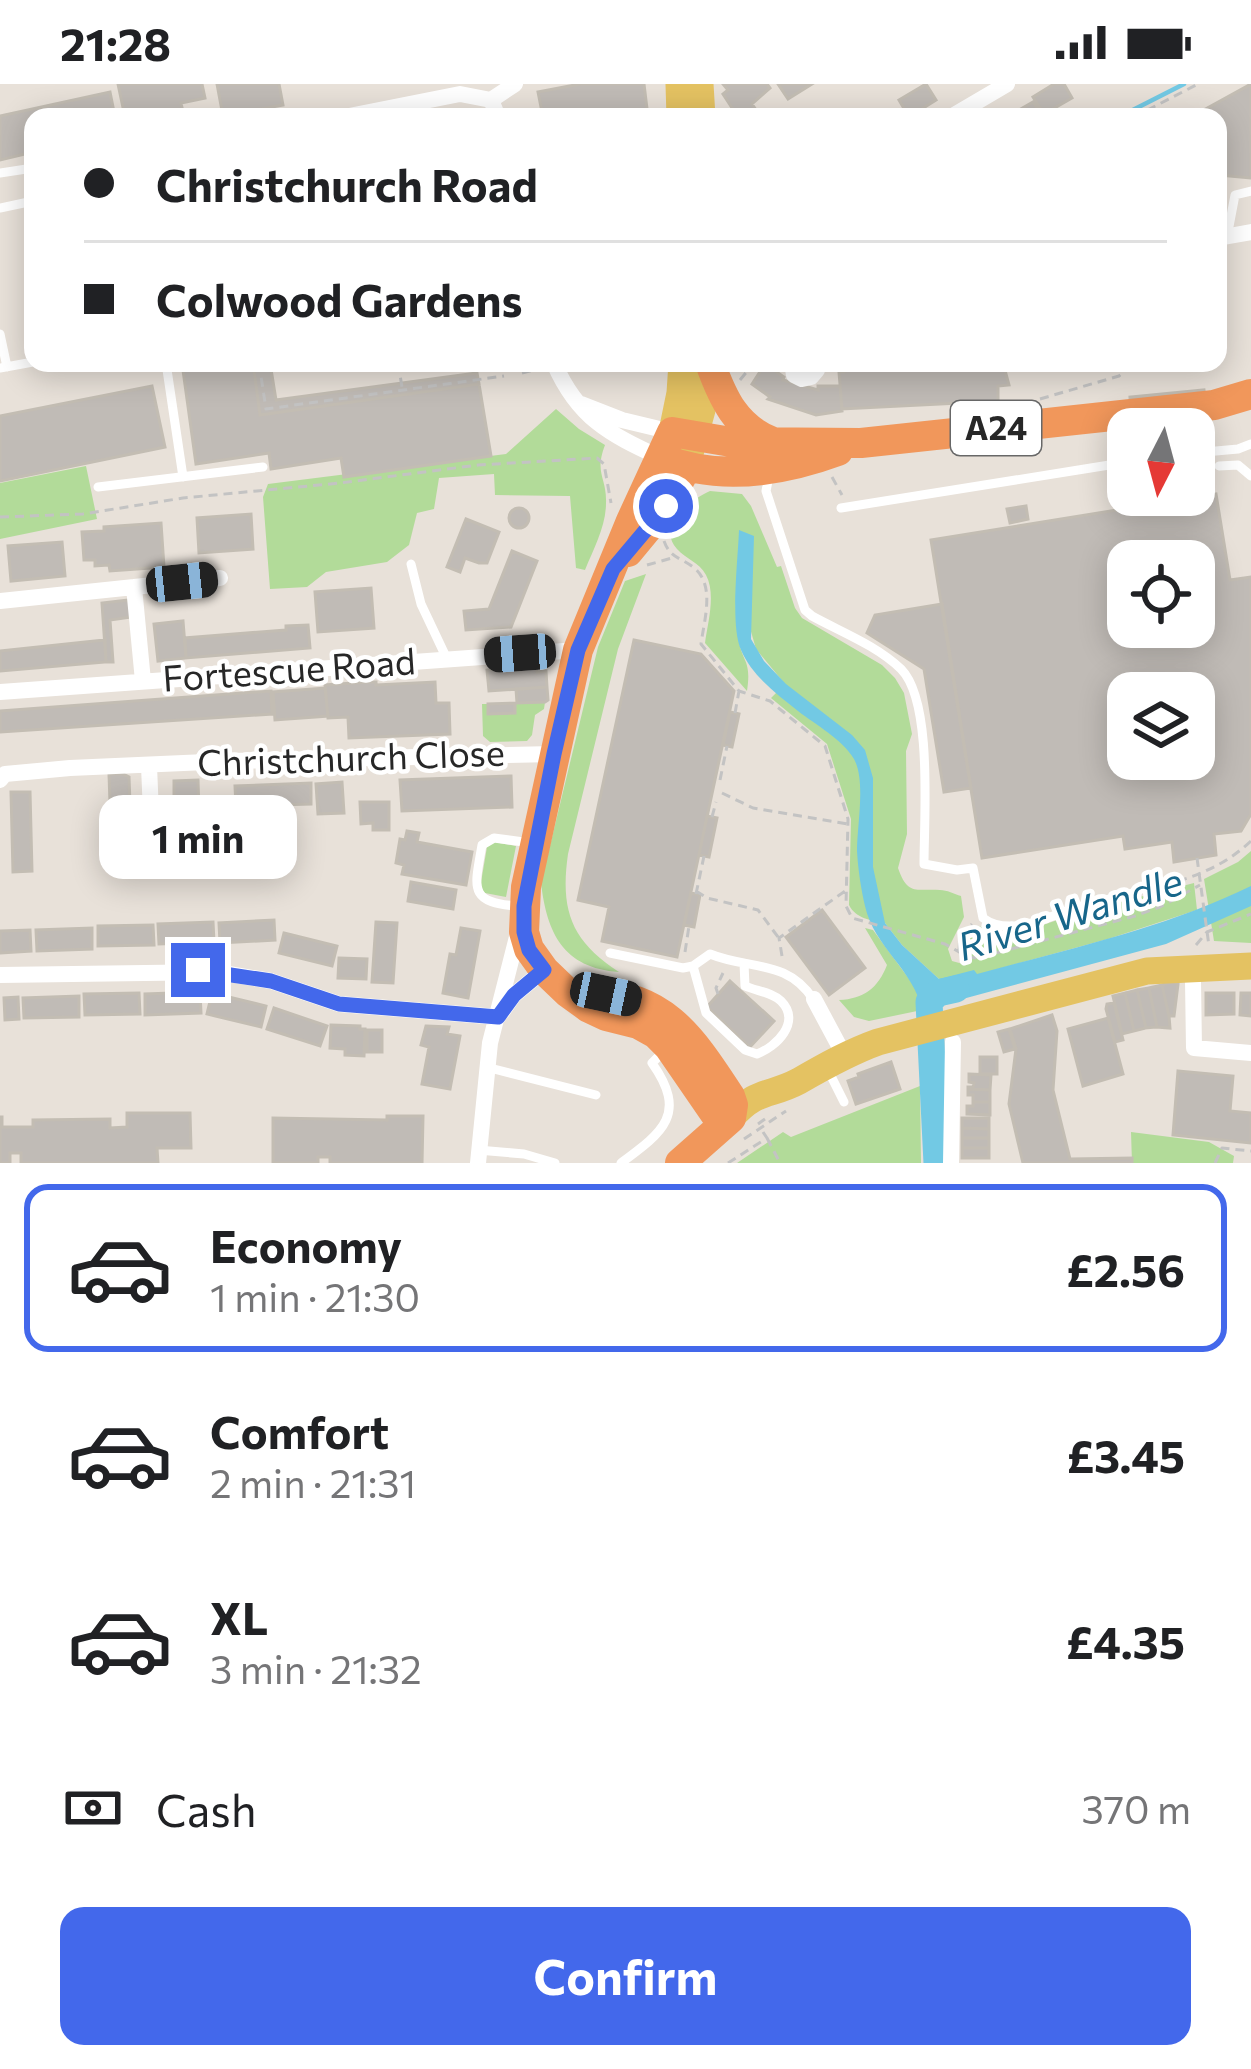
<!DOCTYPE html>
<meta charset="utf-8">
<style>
:root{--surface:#fff;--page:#f2f2f2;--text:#202124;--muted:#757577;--line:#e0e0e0;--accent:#4368eb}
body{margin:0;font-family:Commissioner,sans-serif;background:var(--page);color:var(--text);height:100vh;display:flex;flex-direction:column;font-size:45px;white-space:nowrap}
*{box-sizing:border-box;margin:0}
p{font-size:39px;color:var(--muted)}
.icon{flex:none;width:66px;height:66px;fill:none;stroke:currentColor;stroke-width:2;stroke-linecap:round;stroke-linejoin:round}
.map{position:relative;height:1079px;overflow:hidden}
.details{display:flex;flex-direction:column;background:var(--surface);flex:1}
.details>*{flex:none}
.top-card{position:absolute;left:24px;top:24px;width:1203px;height:264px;border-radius:24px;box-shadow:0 6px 30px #0003;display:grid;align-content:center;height:264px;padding:0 60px;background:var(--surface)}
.needle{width:78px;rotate:186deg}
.tools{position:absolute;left:1107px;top:324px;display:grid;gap:24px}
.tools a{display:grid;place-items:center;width:108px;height:108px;border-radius:24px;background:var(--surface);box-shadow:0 6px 30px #0003;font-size:60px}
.end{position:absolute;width:54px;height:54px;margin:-27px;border:15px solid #4368eb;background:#fff;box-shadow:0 0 0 6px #fff}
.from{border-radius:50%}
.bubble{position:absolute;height:84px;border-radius:24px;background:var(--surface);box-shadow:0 6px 30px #0003;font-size:39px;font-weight:700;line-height:84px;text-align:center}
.car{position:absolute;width:36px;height:72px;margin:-36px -18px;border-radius:15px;box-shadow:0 0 9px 3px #0007;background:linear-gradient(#222 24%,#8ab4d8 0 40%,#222 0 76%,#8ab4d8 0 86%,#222 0)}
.top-card b{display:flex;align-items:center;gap:42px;height:114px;font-size:45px}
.top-card b+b{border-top:3px solid var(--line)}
.top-card i{width:30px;height:30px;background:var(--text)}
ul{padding:21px 0 0;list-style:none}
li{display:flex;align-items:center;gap:36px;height:168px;margin:0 24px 18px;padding:0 36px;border:6px solid transparent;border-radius:24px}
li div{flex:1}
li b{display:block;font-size:45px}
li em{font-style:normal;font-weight:700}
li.current{border-color:var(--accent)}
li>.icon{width:108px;height:108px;stroke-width:1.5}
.pay{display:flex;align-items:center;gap:30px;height:132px;padding:0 60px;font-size:45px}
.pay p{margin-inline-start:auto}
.action{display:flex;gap:24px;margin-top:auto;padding:24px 60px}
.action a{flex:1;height:138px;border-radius:24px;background:var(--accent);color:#fff;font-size:48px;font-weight:700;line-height:138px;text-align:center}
.status{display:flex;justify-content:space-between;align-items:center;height:84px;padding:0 60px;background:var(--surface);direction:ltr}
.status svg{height:33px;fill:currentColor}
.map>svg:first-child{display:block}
</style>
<div class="status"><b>21:28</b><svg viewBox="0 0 49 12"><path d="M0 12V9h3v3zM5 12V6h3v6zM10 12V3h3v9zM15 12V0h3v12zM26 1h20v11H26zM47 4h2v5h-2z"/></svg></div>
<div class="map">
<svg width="1251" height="1079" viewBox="0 0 1251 1079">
<rect width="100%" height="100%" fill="#e8e1d9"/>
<path fill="#b2db99" d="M 556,325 L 579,345 L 605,361 C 594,390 607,393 606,419 C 606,442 594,464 585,486 L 576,484 L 570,412 L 495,411 L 494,390 L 439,394 L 434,425 L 417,429 L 409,461 L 387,478 L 326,488 L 307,503 L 270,505 L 263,413 L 268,400 L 506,370 Z
M 86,382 L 97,435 L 0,455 L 0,399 Z
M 710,407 L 742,410 L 751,422 L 777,483 L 781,482 L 795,524 L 802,534 L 882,581 L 895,594 L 904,609 L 912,650 L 906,667 L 907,750 L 898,784 C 908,813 917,804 940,806 C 947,806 954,810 961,812 L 964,833 L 948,865 L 952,877 L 963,880 L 970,877 L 972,868 L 963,856 L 970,847 L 979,842 L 992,848 L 1034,844 L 1081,828 L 1194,799 L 1197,826 L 1108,855 L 976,891 L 972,889 L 940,896 L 902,861 L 885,839 C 871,836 856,835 849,821 L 851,735 L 827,660 L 771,614 L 785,600 L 756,565 L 738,502 C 737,518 736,535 738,551 C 741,579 752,574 747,607 L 705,559 C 708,538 716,510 706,491 C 699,478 686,475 677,465 C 656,443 691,415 710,407 Z
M 646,490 L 618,565 L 568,770 C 560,826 571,857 619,888 C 563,884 547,849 541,799 L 598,563 L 625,497 Z
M 545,618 L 544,625 L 535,631 L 532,651 L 527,657 L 490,658 L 483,652 L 482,620 L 488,620 L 489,630 L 515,629 L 515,619 Z
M 494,758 L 516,762 L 506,813 L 485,809 L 480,804 L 487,763 Z
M 1251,767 L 1251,859 L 1214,857 L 1204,795 L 1238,778 Z
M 865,844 L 873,846 L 915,903 L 922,926 L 869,937 L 854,933 L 839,916 C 864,915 878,904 887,881 Z
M 920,1002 L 921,1079 L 737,1079 L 783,1048 L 791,1053 Z
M 1131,1048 L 1209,1058 L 1234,1072 L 1233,1079 L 1132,1079 Z"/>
<path fill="#72c9e4" d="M 739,446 L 754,452 L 751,555 L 764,577 L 786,600 L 852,651 L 865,666 L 873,694 L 873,783 L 885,839 L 902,861 L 939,895 L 974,886 L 977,890 C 1069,865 1165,844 1251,802 L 1251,822 L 1166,860 L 922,926 C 914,886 874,863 865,822 C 861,805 858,785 857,767 C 857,741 866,697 854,675 C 842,655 816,641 798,627 C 777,610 752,592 741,566 C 730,541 738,476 739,446 Z"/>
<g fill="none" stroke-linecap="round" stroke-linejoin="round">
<path stroke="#72c9e4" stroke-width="4.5" d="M 1119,33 L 1184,0"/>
<path stroke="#72c9e4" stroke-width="27" d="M 937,1079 L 929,918 L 938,909 L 956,905"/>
</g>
<path fill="#c0bbb6" stroke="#c3bdb3" stroke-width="3" fill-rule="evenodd" d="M 118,0 L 202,0 L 205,14 L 181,19 L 183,28 L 159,33 L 125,33 Z
M 217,0 L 279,0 L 283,21 L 223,32 Z
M 580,0 L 644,0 L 648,33 L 543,33 L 538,8 Z
M 723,0 L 767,0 L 770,4 L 752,20 L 761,33 L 738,33 L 723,10 L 728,6 Z
M 778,0 L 812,0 L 788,15 Z
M 926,0 L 936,16 L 909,33 L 899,16 Z
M 1054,0 L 1064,0 L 1072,14 L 1044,30 L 1033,13 Z
M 1251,0 L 1251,94 L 1219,91 L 1218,98 L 1218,33 L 1191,33 Z
M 110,8 L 115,33 L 33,33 L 33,68 L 0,76 L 0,32 Z
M 1033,18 L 1043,33 L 1007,33 Z
M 182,279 L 253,279 L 260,331 L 479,300 L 491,372 L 344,393 L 341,374 L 271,385 L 269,369 L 196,380 Z
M 253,279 L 270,279 L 276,316 L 477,289 L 479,300 L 260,331 Z
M 856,279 L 1003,279 L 1009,301 L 998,302 L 998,317 L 842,325 L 839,288 L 844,288 Z
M 765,280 L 784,293 L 783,296 L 818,306 L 818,302 L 840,302 L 842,327 L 816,331 L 768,315 L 770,313 L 752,300 Z
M 152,302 L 165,363 L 0,397 L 0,332 Z
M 1204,306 L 1209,351 L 1194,352 L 1194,345 L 1132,345 L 1130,313 Z
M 1216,410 L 1230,496 L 1251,493 L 1251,730 L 1241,747 L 1214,750 L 1216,771 L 1174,778 L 1172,758 L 1125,765 L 1123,752 L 982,774 L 931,456 ZM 1128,477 L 1194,477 L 1194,543 L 1128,543 ZM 1128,609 L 1194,609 L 1194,675 L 1128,675 Z
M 1026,422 L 1028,435 L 1010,439 L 1007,425 Z
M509 434a10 10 0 1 1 20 0a10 10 0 1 1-20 0Z
M 251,430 L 253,465 L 199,469 L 197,434 Z
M 466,435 L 499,448 L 487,479 L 479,479 L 465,474 L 460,488 L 447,483 Z
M 161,439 L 164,483 L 110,487 L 109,481 L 95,482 L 95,476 L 84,476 L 82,448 L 104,447 L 104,443 Z
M 62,458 L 65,492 L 11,497 L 8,462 Z
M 512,467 L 537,477 L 511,543 L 466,546 L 464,527 L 489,525 Z
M 371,504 L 374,544 L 318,548 L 315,508 Z
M 129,516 L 131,533 L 110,536 L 113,578 L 106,578 L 102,519 Z
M 942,520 L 971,704 L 944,708 L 924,585 L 867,549 L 875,531 Z
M 183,537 L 186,574 L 158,577 L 154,540 Z
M 308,541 L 310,564 L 186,574 L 185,554 L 286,546 L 286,542 Z
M 105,556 L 106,578 L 0,587 L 0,567 Z
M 634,556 L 701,570 L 734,607 L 677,873 L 602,857 L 609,823 L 578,816 Z
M 536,582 L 537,588 L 546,587 L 547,603 L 489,607 L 487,586 Z
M 369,598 L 376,598 L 376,601 L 435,598 L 436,619 L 449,619 L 450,650 L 349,654 L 348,633 L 328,634 L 325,601 Z
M 547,603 L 548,616 L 545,618 L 517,619 L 516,605 Z
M 325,604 L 328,632 L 275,636 L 273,608 Z
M 271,607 L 272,630 L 0,648 L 0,627 Z
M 515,619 L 515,629 L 488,630 L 488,620 Z
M 730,628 L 739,630 L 732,663 L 723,661 Z
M 109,690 L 123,690 L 129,693 L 132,775 L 112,776 Z
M 511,692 L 512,723 L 402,727 L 400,696 Z
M 198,696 L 199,728 L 192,728 L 194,779 L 174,780 L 174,697 Z
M 342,698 L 344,729 L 318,730 L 316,700 Z
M 311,699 L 311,720 L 236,722 L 235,702 Z
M 11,708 L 30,708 L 32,787 L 13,788 Z
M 360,718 L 389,718 L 389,746 L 373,746 L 373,739 L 361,740 Z
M 707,732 L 717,734 L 709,773 L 699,771 Z
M 407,747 L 419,749 L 417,758 L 472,768 L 466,801 L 402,790 L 404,781 L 396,779 L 400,755 L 405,756 Z
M 411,798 L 456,806 L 453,825 L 408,817 Z
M 691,809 L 700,811 L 694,843 L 684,841 Z
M 822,826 L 865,884 L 829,911 L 786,853 Z
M 274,836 L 275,856 L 220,859 L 219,839 Z
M 213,838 L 214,858 L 159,860 L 158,840 Z
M 376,838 L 397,839 L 393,899 L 372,898 Z
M 153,841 L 154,861 L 98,862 L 98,842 Z
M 92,844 L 92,865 L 37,867 L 36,846 Z
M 461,844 L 480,847 L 468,914 L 443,909 L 450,870 L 456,871 Z
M 30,846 L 31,867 L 0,869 L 0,847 Z
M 284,849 L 337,862 L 332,882 L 279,869 Z
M 339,874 L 367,875 L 366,895 L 338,894 Z
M 730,897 L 774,937 L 750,963 L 707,923 Z
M 1172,897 L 1178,900 L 1174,932 L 1169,932 L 1162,901 Z
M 1162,901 L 1169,932 L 1170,944 L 1157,943 L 1149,904 Z
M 1149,904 L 1157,943 L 1146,944 L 1137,906 Z
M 1137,906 L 1146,944 L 1134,947 L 1125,909 Z
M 200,908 L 201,929 L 145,931 L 145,910 Z
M 139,909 L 140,930 L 85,931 L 84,910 Z
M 212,909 L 266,922 L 261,943 L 207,930 Z
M 1125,909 L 1134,947 L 1122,950 L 1113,912 Z
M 1206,909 L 1234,909 L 1234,930 L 1206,931 Z
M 1241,909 L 1251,909 L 1251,932 L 1240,931 Z
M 79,912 L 79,933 L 24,934 L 23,914 Z
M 18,913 L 19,935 L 5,936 L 4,914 Z
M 1114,919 L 1123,956 L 1115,958 L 1106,925 L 1107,920 Z
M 274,924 L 327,942 L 320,962 L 267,945 Z
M 1052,931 L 1057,947 L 1053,1006 L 1070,1075 L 1132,1074 L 1132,1079 L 1023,1079 L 1009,1020 L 1016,965 L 1010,945 Z
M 1108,934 L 1123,990 L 1083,1002 L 1068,945 Z
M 331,941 L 360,942 L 360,945 L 365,945 L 364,972 L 345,971 L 345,965 L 330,964 Z
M 426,942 L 449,943 L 447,950 L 460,952 L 450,1005 L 422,1000 L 429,963 L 421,961 Z
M 1009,945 L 1015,965 L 1004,968 L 998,948 Z
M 367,946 L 382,946 L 382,968 L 367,968 Z
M 980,973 L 997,973 L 997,990 L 980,990 Z
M 891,978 L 900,1005 L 856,1020 L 848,997 L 859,993 L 858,990 Z
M 1178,987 L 1233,992 L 1230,1027 L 1251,1029 L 1251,1059 L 1173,1051 Z
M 969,990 L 991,991 L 990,1006 L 968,1005 L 968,1003 L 973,1003 L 974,999 L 969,998 Z
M 968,1005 L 990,1006 L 990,1018 L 973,1018 L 973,1011 L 968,1011 Z
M 973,1018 L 990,1018 L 990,1031 L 967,1030 L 967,1022 L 973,1022 Z
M 127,1029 L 190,1029 L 191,1064 L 157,1064 L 158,1079 L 21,1079 L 21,1069 L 10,1069 L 10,1079 L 0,1079 L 0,1033 L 2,1033 L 2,1043 L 33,1043 L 33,1036 L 110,1035 L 110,1044 L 127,1043 Z
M 387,1032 L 423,1032 L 422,1079 L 330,1079 L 330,1073 L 318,1073 L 318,1079 L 273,1079 L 273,1034 L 387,1036 Z
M 962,1034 L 989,1034 L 989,1045 L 962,1044 Z
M 962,1044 L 989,1045 L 989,1054 L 962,1054 Z
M 962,1054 L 989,1054 L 989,1064 L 962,1064 Z
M 962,1064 L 989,1064 L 989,1074 L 962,1074 Z"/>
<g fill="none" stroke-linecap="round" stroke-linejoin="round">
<path stroke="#c3c3c3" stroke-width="3" stroke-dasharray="9 6" stroke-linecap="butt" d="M 1134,33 L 1198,0
M 259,279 L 266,325 L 504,292
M 398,279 L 402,303
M 522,289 L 538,285
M 740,296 L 754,279
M 1040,315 L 1119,292 L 1135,279
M 832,393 L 842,411
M 1145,411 L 1147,421
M 0,433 L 83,430 L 183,414 L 340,399 L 478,381 L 597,374 L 604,380 L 611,419
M 664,457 C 670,474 680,473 693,483 C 716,500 704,536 701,560 L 739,607 L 770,617 L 825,662 L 848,735 L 846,822 L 852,834 L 945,860 L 968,873 L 977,874 L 1135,832 L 1160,823 L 1200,801
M 647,481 L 672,474
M 735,629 L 739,607
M 720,696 L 727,662
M 722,709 L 753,724 L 848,740
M 712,733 L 716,718
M 1197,774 L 1209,862
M 1149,805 C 1189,795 1221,785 1251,757
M 696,807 L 707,814 L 758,826 L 778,853
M 696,810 L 704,772
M 1196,861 L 1207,848 L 1251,830
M 959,866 L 960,851 L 972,840
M 685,868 L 689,842
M 782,872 L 779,854 L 845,807
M 718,910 L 716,904 L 723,889
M 758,1040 L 765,1035
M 767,1054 L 780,1079
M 744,1055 L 786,1027
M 728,1079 L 767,1054 L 763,1048
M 1215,1079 L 1222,1064 L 1251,1067"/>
<path stroke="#fff" stroke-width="9" d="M 0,89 L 33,84
M 0,124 L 33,117
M 1227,153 L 1235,111 L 1251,107
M 0,250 L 7,283
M 166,279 L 183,393
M 0,284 L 33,278
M 1194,369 L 1238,365 L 1251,360
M 1219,382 L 1238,381 L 1251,392
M 769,392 L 766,407 L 769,416 L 805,526 L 812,532 C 841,548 876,561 901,585 C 933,617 924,734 924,780 L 957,786 L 973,784 L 983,834 C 1010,854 1050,832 1078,823 C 1097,818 1117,813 1136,808
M 98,403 L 263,383
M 841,424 L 1128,378
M 411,480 L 421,520 L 447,575
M 518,822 C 467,819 475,803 482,761 L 494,754 L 531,759
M 610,869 L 683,884 L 693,882 L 710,870 C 749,886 787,875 813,915
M 693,882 L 706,929 L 745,966 L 757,970 C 776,963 802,938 781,917 C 772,908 756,907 745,902 L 744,879
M 486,983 L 596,1011
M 828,986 L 844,1018
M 478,1066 L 524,1070 L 555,1079
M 621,1079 C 663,1048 688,1030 652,979 L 665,966"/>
<path stroke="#fff" stroke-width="16" d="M 491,16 L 498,33
M 344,33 L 460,10 L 491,16 L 515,0
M 951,33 L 1007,0
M 1218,154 L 1251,148
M 554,279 C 578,334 609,350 661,374
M 792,279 L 794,291 L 802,295 L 811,293 L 817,286 L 816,279
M 581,320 L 622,336 L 672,348
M 134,503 L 143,597
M 0,517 L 220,494
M 0,608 L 578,566
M 149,682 L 152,753
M 0,696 L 5,690 L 70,684 L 229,677 L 554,670
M 0,891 L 217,888 L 271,897 L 339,920 L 498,933
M 1193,897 L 1194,964 L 1251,969
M 814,915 L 844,971
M 502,928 L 514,911 L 544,886
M 478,1079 L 490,959 L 519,845
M 951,1079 L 953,958"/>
<path stroke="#e4c262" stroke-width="27" d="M 679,0 L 680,33
M 700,0 L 702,33
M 672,348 L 680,309 L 682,279
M 686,384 L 702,326 L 709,279
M 731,1034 C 758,1004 769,1013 799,997 C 825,982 850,968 878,958 L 1147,887 L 1251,882"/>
<path stroke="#f1975b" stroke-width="30" d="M 710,279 C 723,315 736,344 773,358
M 661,374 C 719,398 781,388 838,367
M 628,468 L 666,422 L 686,384
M 589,910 C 664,908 693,956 730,1012 L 733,1021 L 731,1034 L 680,1079
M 722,1040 L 669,963 L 656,950 L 638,940 L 606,932 L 589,924 L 567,908 L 544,886 L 529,865 L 524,848 L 526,803 L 578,566 L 631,437 L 672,348 L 731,358 L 861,359 L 1214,321 L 1251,310"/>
</g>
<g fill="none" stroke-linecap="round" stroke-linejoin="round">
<path stroke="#4368eb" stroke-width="15" d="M 198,886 L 271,897 L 339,920 L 498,933 L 514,911 L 544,886 L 529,866 L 524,848 L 524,822 L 554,670 L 578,566 L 613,485 L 666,422"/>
</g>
<g text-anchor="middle" stroke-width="9" stroke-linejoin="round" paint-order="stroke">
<rect fill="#fff" stroke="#686868" stroke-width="3" x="951" y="317" width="90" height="54" rx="9"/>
<g font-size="33" font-weight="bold" fill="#272727">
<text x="996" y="356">A24</text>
</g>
<g font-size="36" fill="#272727" stroke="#fff">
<text transform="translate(289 586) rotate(-4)" y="13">Fortescue Road</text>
<text transform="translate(351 674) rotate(-2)" y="13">Christchurch Close</text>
</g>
<g font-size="39" font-style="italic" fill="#17668a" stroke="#fff">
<text transform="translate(1070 830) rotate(-17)" y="14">River Wandle</text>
</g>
</g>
</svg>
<div class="tools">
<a><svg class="needle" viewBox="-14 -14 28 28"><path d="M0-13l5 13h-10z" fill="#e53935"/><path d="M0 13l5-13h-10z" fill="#757577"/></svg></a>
<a><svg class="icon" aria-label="locate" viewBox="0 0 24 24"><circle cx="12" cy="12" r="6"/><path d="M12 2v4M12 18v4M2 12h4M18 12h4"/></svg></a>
<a><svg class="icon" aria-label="layers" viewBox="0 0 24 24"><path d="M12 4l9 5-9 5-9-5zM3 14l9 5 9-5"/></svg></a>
</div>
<i class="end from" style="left:666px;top:422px"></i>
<i class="end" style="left:198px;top:886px"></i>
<div class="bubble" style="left:99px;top:711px;width:198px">1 min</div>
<i class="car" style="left:182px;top:498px;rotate:84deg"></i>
<i class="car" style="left:520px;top:569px;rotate:266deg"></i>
<i class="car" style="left:606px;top:910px;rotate:102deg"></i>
<div class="top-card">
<b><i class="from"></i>Christchurch Road</b>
<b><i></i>Colwood Gardens</b>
</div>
</div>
<section class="details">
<ul>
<li class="current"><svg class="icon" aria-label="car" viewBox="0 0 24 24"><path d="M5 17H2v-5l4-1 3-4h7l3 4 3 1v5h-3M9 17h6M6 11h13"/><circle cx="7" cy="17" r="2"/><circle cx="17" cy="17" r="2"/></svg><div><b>Economy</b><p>1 min · 21:30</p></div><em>£2.56</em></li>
<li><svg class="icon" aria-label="car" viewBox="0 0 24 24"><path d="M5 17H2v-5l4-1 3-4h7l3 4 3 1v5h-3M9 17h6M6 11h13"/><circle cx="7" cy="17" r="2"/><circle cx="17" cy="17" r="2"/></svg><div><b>Comfort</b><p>2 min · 21:31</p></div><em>£3.45</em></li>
<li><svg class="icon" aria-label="car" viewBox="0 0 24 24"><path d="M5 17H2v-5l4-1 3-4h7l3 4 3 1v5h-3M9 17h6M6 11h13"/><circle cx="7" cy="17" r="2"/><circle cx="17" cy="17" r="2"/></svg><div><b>XL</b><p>3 min · 21:32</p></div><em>£4.35</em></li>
</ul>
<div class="pay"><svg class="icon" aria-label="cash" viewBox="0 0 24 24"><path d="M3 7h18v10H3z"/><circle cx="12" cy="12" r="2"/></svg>Cash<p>370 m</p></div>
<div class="action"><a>Confirm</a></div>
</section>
